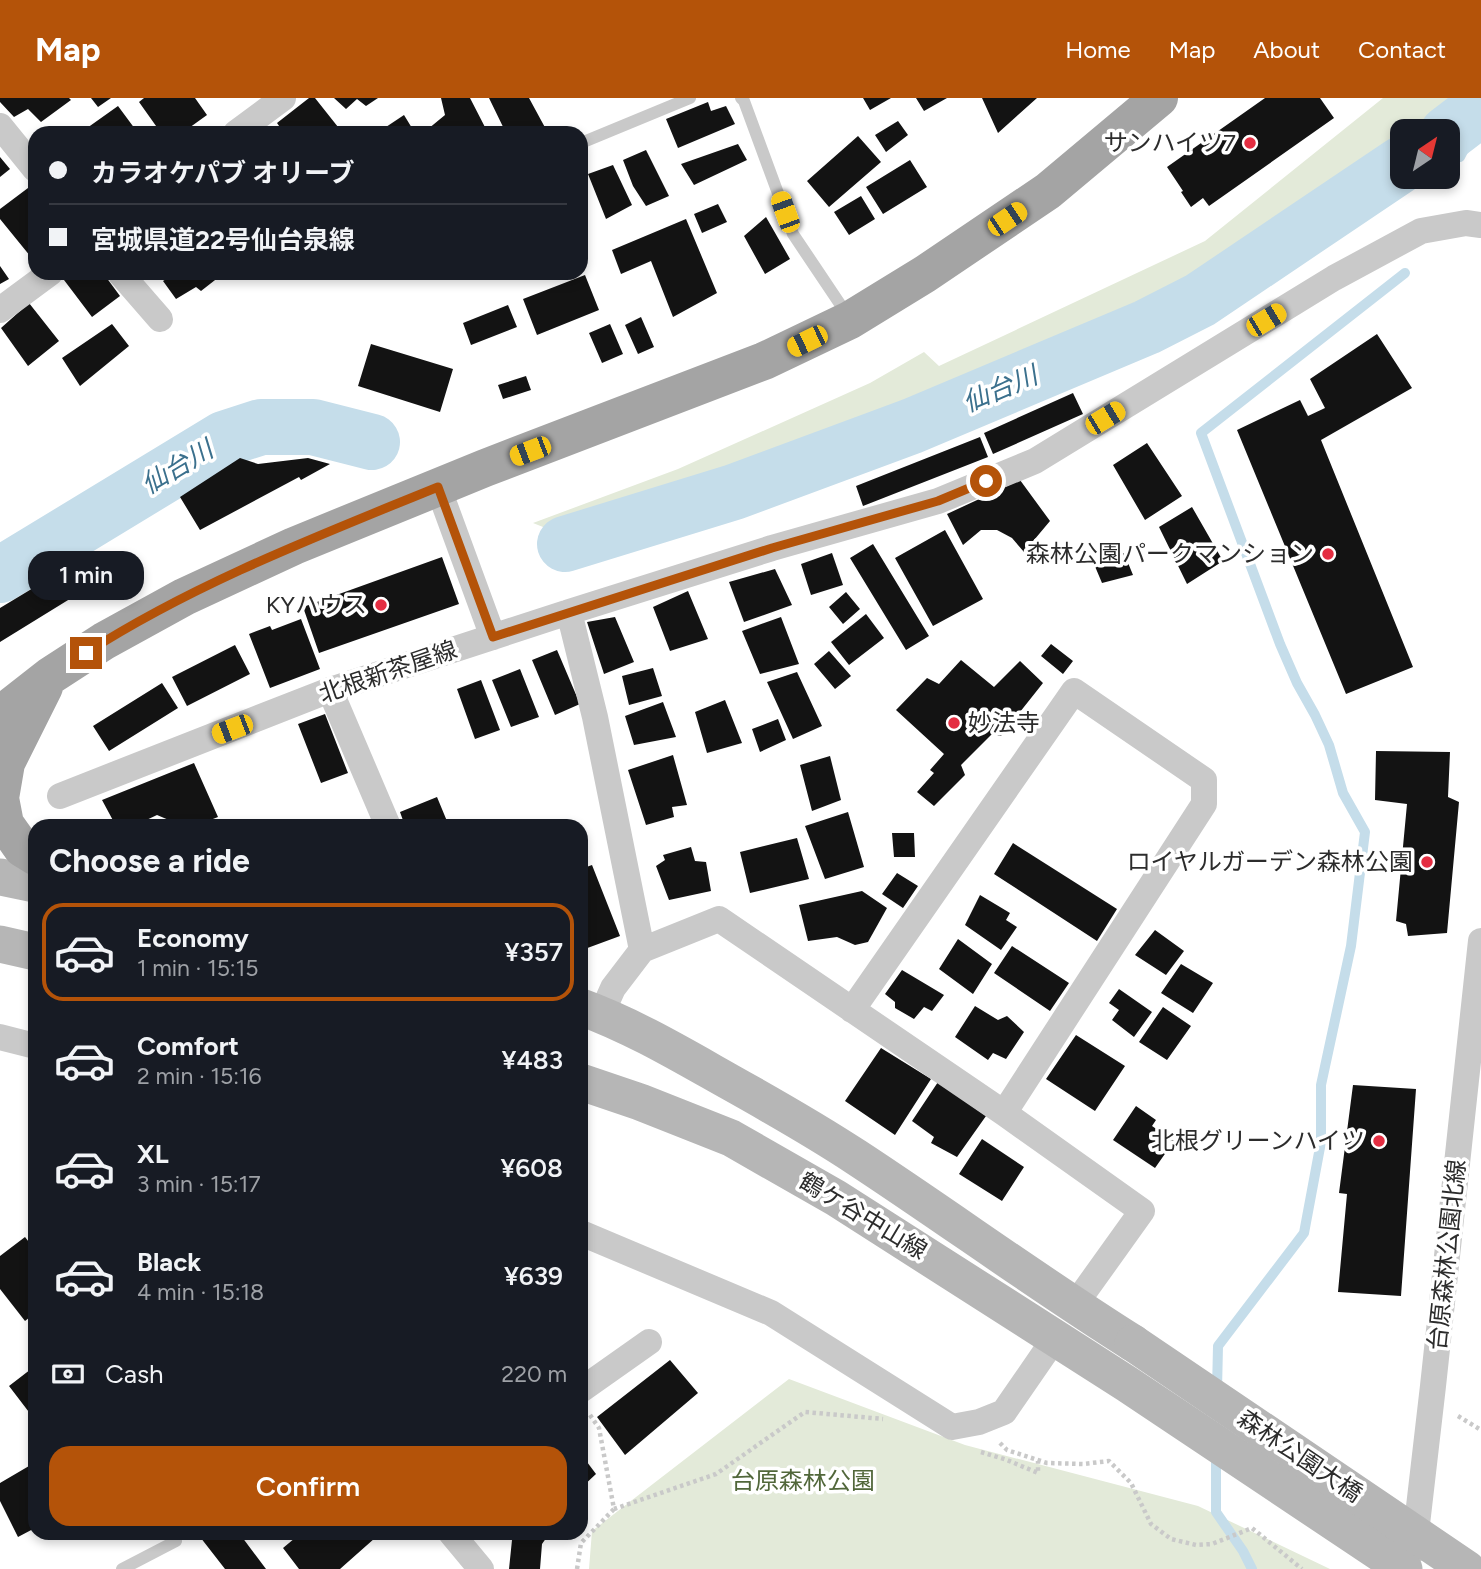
<!DOCTYPE html>
<meta charset="utf-8">
<style>
:root{--surface:#171b24;--page:#20242c;--text:#f1f3f6;--muted:#9ea1a6;--line:#363941;--accent:#b45309}
body{margin:0;font-family:Figtree,"Noto Sans JP",sans-serif;background:var(--page);color:var(--text);height:100vh;display:flex;flex-direction:column;font-size:26px;white-space:nowrap}
*{box-sizing:border-box;margin:0}
p{font-size:23px;color:var(--muted)}
.icon{flex:none;width:38px;height:38px;fill:none;stroke:currentColor;stroke-width:2;stroke-linecap:round;stroke-linejoin:round}
.map{position:relative;flex:1;overflow:hidden}
.drawer{position:absolute;left:28px;top:721px;width:560px;height:721px;display:flex;flex-direction:column;background:var(--surface);border-radius:21px;box-shadow:0 4px 10px #0003}
.drawer>*{flex:none}
.banner{position:absolute;left:28px;top:28px;width:560px;height:154px;border-radius:21px;box-shadow:0 4px 10px #0003;display:grid;align-content:center;height:154px;padding:0 21px;background:var(--surface)}
.needle{width:46px;rotate:35deg}
.buttons{position:absolute;left:1390px;top:21px;display:grid;gap:14px}
.buttons a{display:grid;place-items:center;width:70px;height:70px;border-radius:14px;background:var(--surface);box-shadow:0 4px 10px #0003;font-size:35px}
.end{position:absolute;width:32px;height:32px;margin:-16px;border:9px solid #b45309;background:#fff;box-shadow:0 0 0 4px #fff}
.from{border-radius:50%}
.bubble{position:absolute;height:49px;border-radius:21px;background:var(--surface);box-shadow:0 4px 10px #0003;font-size:23px;font-weight:600;line-height:49px;text-align:center}
.car{position:absolute;width:21px;height:42px;margin:-21px -10px;border-radius:9px;box-shadow:0 0 5px 2px #0007;background:linear-gradient(#f5c518 24%,#345 0 40%,#f5c518 0 76%,#345 0 86%,#f5c518 0)}
.banner b{display:flex;align-items:center;gap:24px;height:66px;font-size:26px}
.banner b+b{border-top:2px solid var(--line)}
.banner i{width:18px;height:18px;background:var(--text)}
ul{padding:0;list-style:none}
li{display:flex;align-items:center;gap:21px;height:98px;margin:0 14px 10px;padding:0 7px;border:4px solid transparent;border-radius:21px}
li div{flex:1}
li b{display:block;font-size:26px}
li em{font-style:normal;font-weight:600}
li.selected{border-color:var(--accent)}
li>.icon{width:63px;height:63px;stroke-width:1.5}
h2{padding:0 21px;font-size:32px;line-height:84px}
.pay{display:flex;align-items:center;gap:18px;height:77px;padding:0 21px;font-size:26px}
.pay p{margin-inline-start:auto}
.action{display:flex;gap:14px;margin-top:auto;padding:14px 21px}
.action a{flex:1;height:80px;border-radius:21px;background:var(--accent);color:#fff;font-size:28px;font-weight:600;line-height:80px;text-align:center}
header{display:flex;align-items:center;gap:42px;box-sizing:border-box;height:98px;padding:0 35px;background:var(--accent);color:#fff}
header strong{font-size:33px}
nav{display:flex;gap:38px;margin-inline-start:auto;font-size:24px}
.map>svg:first-child{display:block}
</style>
<header>
<strong>Map</strong>
<nav><a>Home</a><a>Map</a><a>About</a><a>Contact</a></nav>
</header>
<div class="map">
<svg width="1481" height="1471" viewBox="0 0 1481 1471">
<rect width="100%" height="100%" fill="#fff"/>
<path fill="#e3ead9" d="M 1383,0 L 1473,0 L 1435,33 L 1402,33 L 1402,56 L 1184,192 L 908,321 L 730,386 L 568,439 L 533,425 L 678,371 L 870,285 L 924,254 L 939,268 L 1205,143 Z
M 789,1281 L 965,1347 L 1198,1408 L 1330,1471 L 589,1471 L 592,1433 Z"/>
<g fill="none" stroke-linecap="round" stroke-linejoin="round">
<path stroke="#c5ddea" stroke-width="10" d="M 1460,59 L 1481,18
M 1217,1292 L 1218,1248 L 1304,1135 L 1321,1044 L 1321,987 L 1351,848 L 1365,734 L 1343,695 L 1329,647 L 1315,617 L 1297,585 L 1280,546 L 1201,335 L 1405,175
M 1216,1356 L 1216,1414 L 1243,1453 L 1252,1471"/>
<path stroke="#c5ddea" stroke-width="56" d="M 1447,36 L 1481,10
M 565,446 L 734,394 L 912,328 L 1147,229 L 1200,202 L 1402,66
M 0,477 L 224,341 L 261,329 L 313,329 L 372,344"/>
</g>
<path fill="#131313" d="M 0,0 L 69,0 L 71,2 L 41,24 L 28,11 L 14,19 L 0,4 Z
M 91,0 L 111,0 L 98,9 Z
M 144,0 L 195,0 L 207,17 L 182,35 L 161,35 L 139,4 Z
M 309,0 L 315,0 L 338,29 L 329,35 L 284,35 L 277,25 Z
M 334,0 L 378,0 L 366,8 L 357,1 L 346,11 Z
M 441,0 L 470,0 L 488,35 L 430,35 L 428,31 L 445,17 Z
M 489,0 L 529,0 L 548,35 L 506,35 Z
M 863,0 L 891,0 L 870,12 Z
M 916,0 L 947,0 L 924,13 Z
M 982,0 L 1037,0 L 998,35 Z
M 1265,0 L 1320,0 L 1334,20 L 1209,108 L 1203,100 L 1191,109 L 1181,94 L 1183,93 L 1167,69 Z
M 708,4 L 711,13 L 726,8 L 735,26 L 678,50 L 666,21 Z
M 118,8 L 138,35 L 80,35 Z
M 404,17 L 415,35 L 377,35 Z
M 898,23 L 908,37 L 886,54 L 875,37 Z
M 858,38 L 881,64 L 829,109 L 807,83 Z
M 738,46 L 747,62 L 694,87 L 681,66 Z
M 646,52 L 669,98 L 646,108 L 633,88 L 623,62 Z
M 0,59 L 10,71 L 0,79 Z
M 910,62 L 927,89 L 883,116 L 866,89 Z
M 613,67 L 632,107 L 606,121 L 588,76 Z
M 28,90 L 35,98 L 35,164 L 0,121 L 0,111 Z
M 861,98 L 875,121 L 849,137 L 834,114 Z
M 718,106 L 727,124 L 702,135 L 694,116 Z
M 766,119 L 790,161 L 765,176 L 744,138 Z
M 686,121 L 717,195 L 673,219 L 651,163 L 621,176 L 612,152 Z
M 0,168 L 9,181 L 0,186 Z
M 73,175 L 103,175 L 120,198 L 92,219 L 64,182 Z
M 175,175 L 224,175 L 201,193 L 196,189 L 176,201 L 163,183 Z
M 585,177 L 599,212 L 537,237 L 523,201 Z
M 29,205 L 59,243 L 28,268 L 1,230 Z
M 508,207 L 517,229 L 471,247 L 463,225 Z
M 641,219 L 654,249 L 638,256 L 625,227 Z
M 112,226 L 129,248 L 80,288 L 62,260 Z
M 610,226 L 623,256 L 602,265 L 589,235 Z
M 1377,236 L 1412,290 L 1321,342 L 1413,569 L 1346,596 L 1237,332 L 1300,302 L 1308,318 L 1325,310 L 1310,281 Z
M 371,246 L 453,271 L 440,314 L 358,288 Z
M 526,278 L 531,292 L 503,301 L 498,287 Z
M 1073,295 L 1083,316 L 993,356 L 984,335 Z
M 980,339 L 988,359 L 863,408 L 856,388 Z
M 1147,345 L 1182,398 L 1145,422 L 1113,367 Z
M 240,360 L 258,366 L 308,360 L 330,366 L 301,382 L 299,379 L 200,432 L 180,399 Z
M 1020,382 L 1050,423 L 1024,454 L 1012,440 L 997,432 L 981,432 L 963,447 L 947,416 Z
M 1192,409 L 1223,463 L 1187,486 L 1159,429 Z
M 945,432 L 983,501 L 933,528 L 895,460 Z
M 873,446 L 929,538 L 906,552 L 850,460 Z
M 832,455 L 843,487 L 811,497 L 801,466 Z
M 1124,455 L 1133,477 L 1102,485 L 1094,466 Z
M 442,459 L 459,506 L 319,555 L 303,509 Z
M 775,471 L 792,507 L 744,524 L 729,484 Z
M 58,475 L 73,499 L 0,544 L 0,510 Z
M 688,493 L 708,541 L 670,553 L 653,509 Z
M 846,494 L 860,511 L 843,526 L 829,509 Z
M 866,516 L 884,540 L 849,567 L 831,544 Z
M 615,519 L 634,564 L 604,576 L 587,524 Z
M 781,519 L 799,566 L 760,576 L 742,533 Z
M 301,521 L 320,571 L 270,590 L 249,536 L 270,528 L 272,532 Z
M 1051,546 L 1073,563 L 1063,576 L 1041,558 Z
M 235,547 L 250,576 L 187,608 L 172,579 Z
M 557,552 L 580,606 L 555,617 L 532,562 Z
M 829,553 L 851,578 L 835,591 L 814,566 Z
M 961,562 L 994,589 L 1020,563 L 1043,585 L 1001,638 L 992,636 L 961,667 L 965,677 L 934,708 L 917,694 L 934,675 L 930,672 L 944,656 L 896,612 L 927,580 L 939,586 Z
M 653,570 L 662,598 L 629,607 L 622,578 Z
M 520,571 L 539,619 L 511,629 L 492,582 Z
M 797,574 L 822,628 L 793,641 L 767,584 Z
M 481,582 L 500,632 L 475,641 L 457,591 Z
M 162,585 L 178,610 L 109,653 L 93,628 Z
M 725,602 L 742,645 L 707,655 L 695,614 Z
M 663,604 L 676,639 L 634,647 L 625,618 Z
M 325,616 L 348,675 L 321,685 L 298,626 Z
M 778,621 L 786,642 L 760,654 L 752,631 Z
M 1376,653 L 1450,654 L 1448,699 L 1459,704 L 1447,835 L 1408,838 L 1406,826 L 1396,823 L 1407,706 L 1375,702 Z
M 673,657 L 687,707 L 672,709 L 674,719 L 646,727 L 628,672 Z
M 830,658 L 841,702 L 812,713 L 800,667 Z
M 194,665 L 218,719 L 195,728 L 183,728 L 157,717 L 140,725 L 116,728 L 102,702 Z
M 437,699 L 449,728 L 405,728 L 400,714 Z
M 848,714 L 864,769 L 825,781 L 805,728 Z
M 892,735 L 914,735 L 915,759 L 894,759 Z
M 797,740 L 809,781 L 750,795 L 740,754 Z
M 1013,745 L 1117,811 L 1097,843 L 994,776 Z
M 691,749 L 695,763 L 706,764 L 711,793 L 669,802 L 656,768 L 665,762 L 663,757 Z
M 592,767 L 620,838 L 582,852 L 581,849 L 581,771 Z
M 897,775 L 918,788 L 903,810 L 882,796 Z
M 862,793 L 887,810 L 868,844 L 855,847 L 837,839 L 808,843 L 799,807 Z
M 980,797 L 1010,815 L 1006,822 L 1017,829 L 1001,852 L 965,827 Z
M 1155,832 L 1184,853 L 1166,877 L 1135,857 Z
M 958,841 L 992,866 L 973,896 L 939,871 Z
M 1012,848 L 1069,885 L 1050,913 L 994,875 Z
M 1181,866 L 1213,885 L 1193,915 L 1161,895 Z
M 902,872 L 944,897 L 932,913 L 924,909 L 914,921 L 895,910 L 895,904 L 885,896 Z
M 1119,891 L 1152,914 L 1134,939 L 1112,922 L 1119,912 L 1109,905 Z
M 975,908 L 998,922 L 1007,918 L 1024,934 L 1006,961 L 993,955 L 988,962 L 955,939 Z
M 1163,909 L 1191,928 L 1167,962 L 1139,944 Z
M 1076,937 L 1125,968 L 1095,1013 L 1046,981 Z
M 881,950 L 931,981 L 895,1037 L 845,1003 Z
M 938,984 L 986,1018 L 957,1059 L 931,1045 L 934,1039 L 912,1023 Z
M 1353,987 L 1416,991 L 1401,1198 L 1338,1194 L 1347,1096 L 1339,1095 Z
M 1136,1008 L 1156,1022 L 1152,1028 L 1174,1043 L 1155,1070 L 1113,1042 Z
M 982,1041 L 1024,1069 L 1002,1103 L 959,1076 Z
M 25,1139 L 35,1152 L 35,1215 L 25,1223 L 0,1191 L 0,1158 Z
M 670,1262 L 698,1295 L 625,1357 L 597,1319 Z
M 35,1268 L 35,1322 L 9,1288 Z
M 581,1356 L 596,1376 L 581,1390 Z
M 29,1368 L 35,1380 L 35,1430 L 18,1439 L 0,1403 L 0,1385 Z
M 197,1435 L 239,1435 L 266,1471 L 225,1471 Z
M 301,1435 L 370,1435 L 375,1440 L 340,1471 L 299,1471 L 283,1450 Z
M 507,1435 L 548,1435 L 549,1436 L 542,1446 L 540,1471 L 509,1471 L 512,1442 Z"/>
<g fill="none" stroke-linecap="round" stroke-linejoin="round">
<path stroke="#c9c9c9" stroke-width="4.5" stroke-dasharray="3.5 3.5" stroke-linecap="butt" d="M 590,1317 L 599,1330 L 614,1411 L 716,1376 L 805,1314 L 883,1321
M 1458,1318 L 1481,1332
M 1000,1345 L 1007,1352 L 1047,1365 L 1083,1366 L 1109,1363 L 1131,1385 L 1151,1426 L 1171,1441 L 1196,1447 L 1212,1446 L 1252,1430 L 1302,1471
M 981,1354 L 1007,1362 L 1038,1375 L 1038,1363
M 577,1471 L 581,1445 L 614,1411"/>
<path stroke="#c9c9c9" stroke-width="12" d="M 741,0 L 744,3 L 793,136 L 848,218
M 581,45 L 690,0
M 122,1471 L 176,1443"/>
<path stroke="#c9c9c9" stroke-width="26" d="M 0,28 L 35,71
M 236,35 L 283,0
M 120,175 L 160,221
M 0,212 L 50,175
M 438,389 L 493,539
M 569,514 L 595,619 L 642,852 L 613,890 L 601,917
M 330,592 L 388,728
M 60,698 L 330,592 L 569,514 L 772,450 L 938,403 L 1035,363 L 1334,180 L 1421,133 L 1466,125 L 1481,127
M 642,852 L 719,821 L 1004,1015 L 1142,1113 L 1074,1208
M 852,912 L 1074,593 L 1204,682 L 1204,706 L 1004,1015
M 0,939 L 35,948
M 581,1135 L 771,1215 L 952,1329 L 979,1324 L 1004,1314 L 1055,1240
M 581,1292 L 649,1244
M 451,1435 L 481,1471
M 1414,1452 L 1433,1288 L 1481,843"/>
<path stroke="#b6b6b6" stroke-width="37" d="M 0,779 L 35,786
M 0,846 L 35,854
M 581,909 C 633,928 680,956 728,983 C 771,1007 815,1032 856,1059 C 949,1120 1039,1186 1133,1245
M 581,984 L 640,1004 L 731,1040 L 836,1100 L 1127,1286 L 1404,1471"/>
<path stroke="#a4a4a4" stroke-width="38" d="M 0,617 L 50,578 L 104,543 L 184,499 L 294,448 L 485,370 L 764,263 L 850,222 L 925,176 L 1048,93 L 1159,0
M 35,758 L 22,750 L 5,726 L 0,700 L 6,665 L 44,589"/>
<path stroke="#b6b6b6" stroke-width="37" d="M 1133,1245 L 1467,1471"/>
</g>
<g fill="none" stroke-linecap="round" stroke-linejoin="round">
<path stroke="#b45309" stroke-width="9" d="M 86,555 C 195,485 318,438 438,389 L 493,539 L 772,450 L 938,403 L 986,383"/>
</g>
<g fill="#e42d41" stroke="#fff" stroke-width="2.5">
<circle cx="1250" cy="45" r="7"/>
<circle cx="1328" cy="456" r="7"/>
<circle cx="381" cy="507" r="7"/>
<circle cx="954" cy="625" r="7"/>
<circle cx="1427" cy="764" r="7"/>
<circle cx="1379" cy="1043" r="7"/>
</g>
<g text-anchor="middle" stroke-width="7" stroke-linejoin="round" paint-order="stroke">
<g font-size="24" fill="#2c2c2c" stroke="#fff" text-anchor="end">
<text x="1236" y="53">サンハイツ7</text>
<text x="1314" y="464">森林公園パークマンション</text>
<text x="367" y="515">KYハウス</text>
<text x="968" y="633" text-anchor="start">妙法寺</text>
<text x="1413" y="772">ロイヤルガーデン森林公園</text>
<text x="1365" y="1051">北根グリーンハイツ</text>
</g>
<g font-size="24" fill="#2c2c2c" stroke="#fff">
<text transform="translate(388 574) rotate(-19)" y="8">北根新茶屋線</text>
<text transform="translate(863 1118) rotate(31)" y="8">鶴ケ谷中山線</text>
<text transform="translate(1447 1157) rotate(-84)" y="8">台原森林公園北線</text>
<text transform="translate(1300 1358) rotate(34)" y="8">森林公園大橋</text>
</g>
<g font-size="24" fill="#51673a" stroke="#fff">
<text x="803" y="1391">台原森林公園</text>
</g>
<g font-size="26" font-style="italic" fill="#3b708d" stroke="#fff">
<text transform="translate(1000 291) rotate(-23)" y="9">仙台川</text>
<text transform="translate(177 369) rotate(-31)" y="9">仙台川</text>
</g>
</g>
</svg>
<div class="buttons">
<a><svg class="needle" viewBox="-14 -14 28 28"><path d="M0-13l5 13h-10z" fill="#e53935"/><path d="M0 13l5-13h-10z" fill="#9ea1a6"/></svg></a>
</div>
<i class="end from" style="left:986px;top:383px"></i>
<i class="end" style="left:86px;top:555px"></i>
<div class="bubble" style="left:28px;top:453px;width:116px">1 min</div>
<i class="car" style="left:785px;top:114px;rotate:340deg"></i>
<i class="car" style="left:1007px;top:121px;rotate:56deg"></i>
<i class="car" style="left:1266px;top:222px;rotate:59deg"></i>
<i class="car" style="left:807px;top:243px;rotate:244deg"></i>
<i class="car" style="left:1105px;top:320px;rotate:59deg"></i>
<i class="car" style="left:530px;top:353px;rotate:249deg"></i>
<i class="car" style="left:232px;top:631px;rotate:249deg"></i>
<div class="banner">
<b><i class="from"></i>カラオケパブ オリーブ</b>
<b><i></i>宮城県道22号仙台泉線</b>
</div>
<section class="drawer">
<h2>Choose a ride</h2>
<ul>
<li class="selected"><svg class="icon" aria-label="car" viewBox="0 0 24 24"><path d="M5 17H2v-5l4-1 3-4h7l3 4 3 1v5h-3M9 17h6M6 11h13"/><circle cx="7" cy="17" r="2"/><circle cx="17" cy="17" r="2"/></svg><div><b>Economy</b><p>1 min · 15:15</p></div><em>¥357</em></li>
<li><svg class="icon" aria-label="car" viewBox="0 0 24 24"><path d="M5 17H2v-5l4-1 3-4h7l3 4 3 1v5h-3M9 17h6M6 11h13"/><circle cx="7" cy="17" r="2"/><circle cx="17" cy="17" r="2"/></svg><div><b>Comfort</b><p>2 min · 15:16</p></div><em>¥483</em></li>
<li><svg class="icon" aria-label="car" viewBox="0 0 24 24"><path d="M5 17H2v-5l4-1 3-4h7l3 4 3 1v5h-3M9 17h6M6 11h13"/><circle cx="7" cy="17" r="2"/><circle cx="17" cy="17" r="2"/></svg><div><b>XL</b><p>3 min · 15:17</p></div><em>¥608</em></li>
<li><svg class="icon" aria-label="car" viewBox="0 0 24 24"><path d="M5 17H2v-5l4-1 3-4h7l3 4 3 1v5h-3M9 17h6M6 11h13"/><circle cx="7" cy="17" r="2"/><circle cx="17" cy="17" r="2"/></svg><div><b>Black</b><p>4 min · 15:18</p></div><em>¥639</em></li>
</ul>
<div class="pay"><svg class="icon" aria-label="cash" viewBox="0 0 24 24"><path d="M3 7h18v10H3z"/><circle cx="12" cy="12" r="2"/></svg>Cash<p>220 m</p></div>
<div class="action"><a>Confirm</a></div>
</section>
</div>
